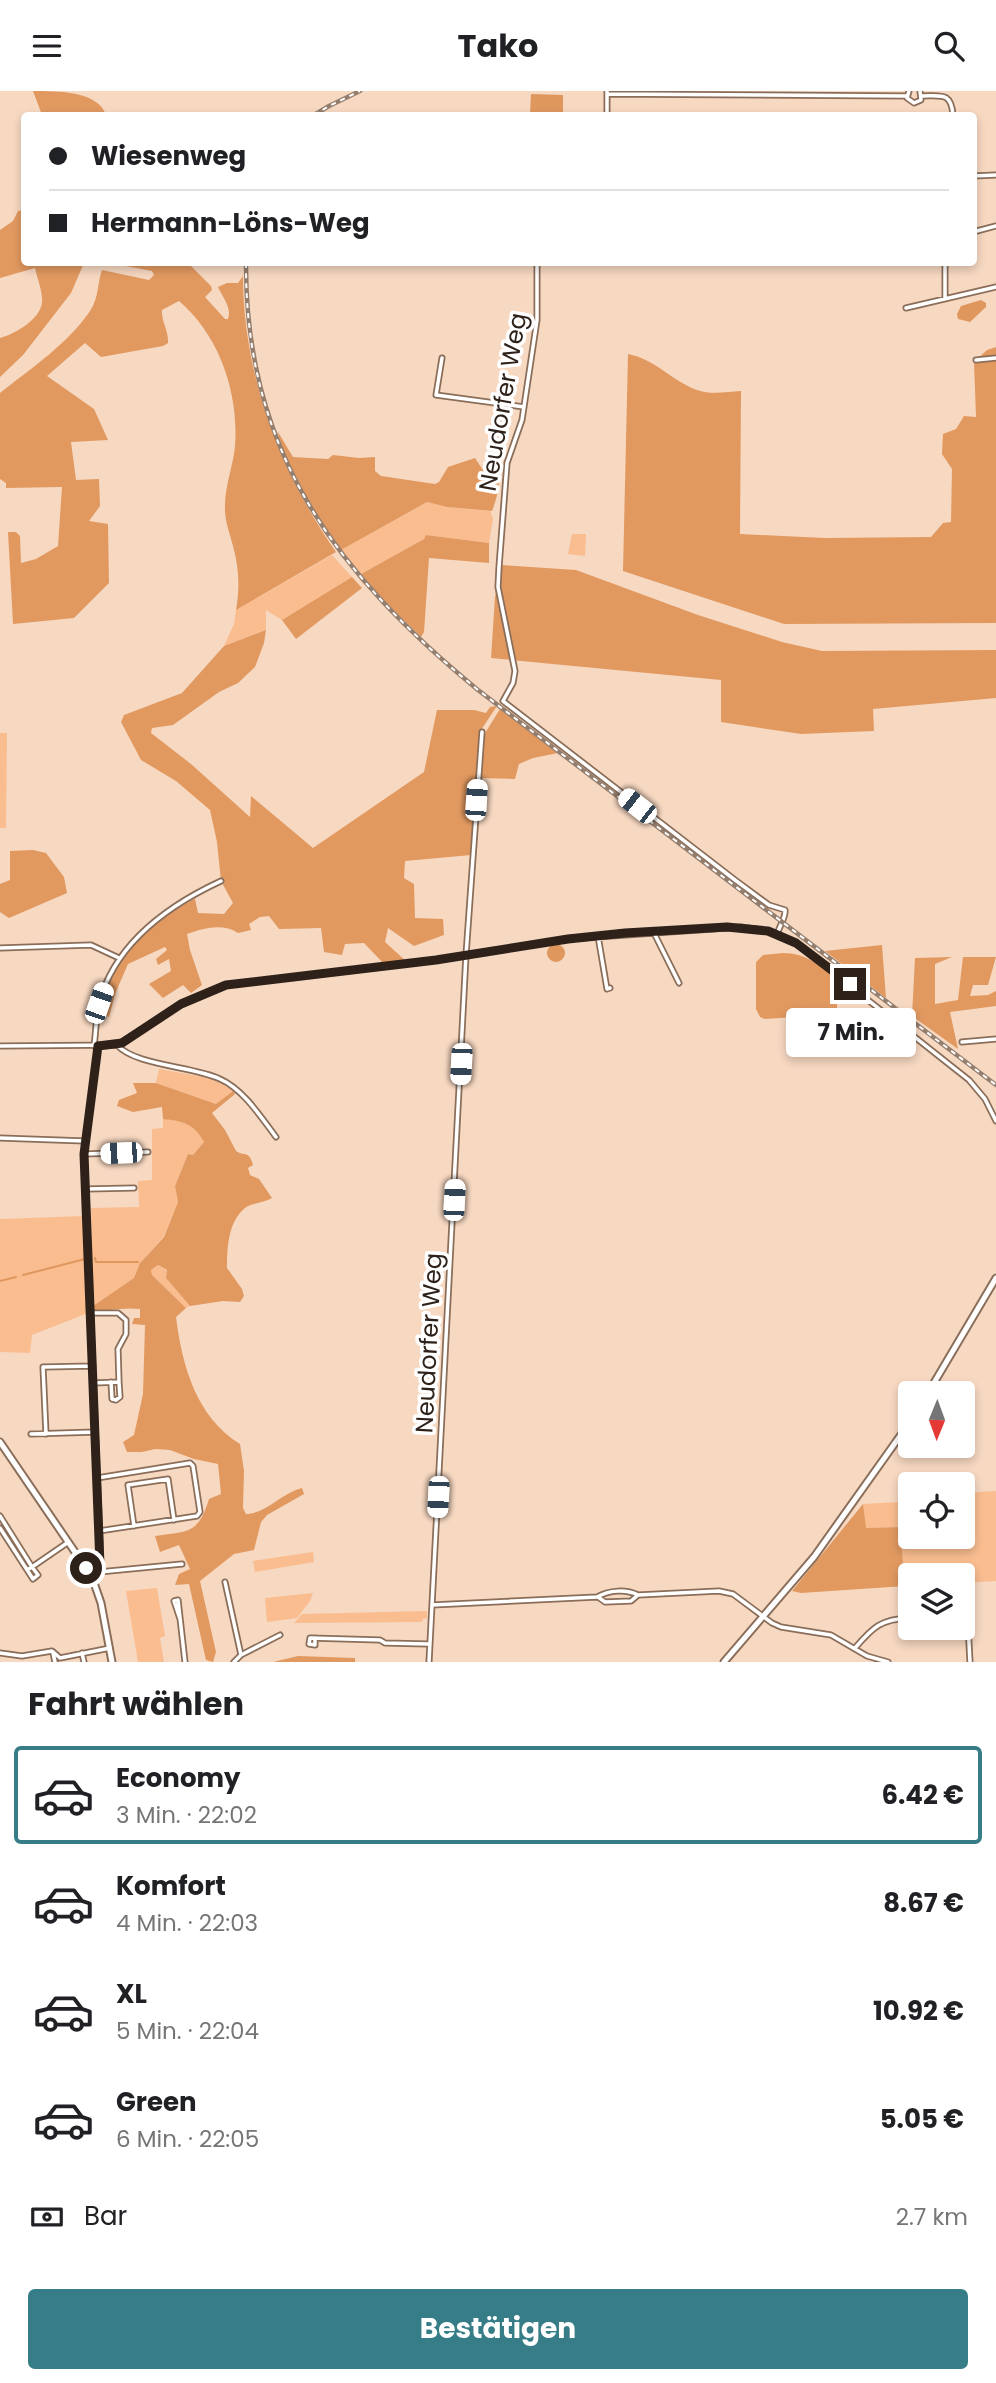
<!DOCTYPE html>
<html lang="de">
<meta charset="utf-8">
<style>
:root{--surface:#fff;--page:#f2f2f2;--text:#202124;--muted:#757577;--line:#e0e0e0;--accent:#367d87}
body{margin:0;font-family:Poppins,sans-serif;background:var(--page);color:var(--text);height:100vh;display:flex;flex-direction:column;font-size:26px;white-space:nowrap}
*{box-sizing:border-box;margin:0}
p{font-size:23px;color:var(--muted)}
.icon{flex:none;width:38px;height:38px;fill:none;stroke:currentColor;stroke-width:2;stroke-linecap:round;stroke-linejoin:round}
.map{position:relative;height:1571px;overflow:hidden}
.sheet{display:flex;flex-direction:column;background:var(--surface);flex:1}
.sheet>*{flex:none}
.top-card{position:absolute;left:21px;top:21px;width:956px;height:154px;border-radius:7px;box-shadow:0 4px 10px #0003;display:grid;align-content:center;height:154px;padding:0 28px;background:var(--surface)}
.needle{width:46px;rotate:181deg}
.tools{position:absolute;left:898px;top:1290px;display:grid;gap:14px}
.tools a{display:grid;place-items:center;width:77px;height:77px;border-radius:7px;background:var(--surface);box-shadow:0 4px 10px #0003;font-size:35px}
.end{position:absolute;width:32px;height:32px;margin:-16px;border:9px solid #2d2119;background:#fff;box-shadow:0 0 0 4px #fff}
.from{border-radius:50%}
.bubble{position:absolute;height:49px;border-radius:7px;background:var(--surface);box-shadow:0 4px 10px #0003;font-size:23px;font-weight:700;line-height:49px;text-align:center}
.car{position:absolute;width:21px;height:42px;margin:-21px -10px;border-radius:9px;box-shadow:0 0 5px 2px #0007;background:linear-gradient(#fff 24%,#345 0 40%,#fff 0 76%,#345 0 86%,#fff 0)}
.top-card b{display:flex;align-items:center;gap:24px;height:66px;font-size:26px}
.top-card b+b{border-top:2px solid var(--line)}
.top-card i{width:18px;height:18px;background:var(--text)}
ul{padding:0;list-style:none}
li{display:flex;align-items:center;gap:21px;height:98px;margin:0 14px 10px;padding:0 14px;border:4px solid transparent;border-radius:7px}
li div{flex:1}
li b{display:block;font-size:26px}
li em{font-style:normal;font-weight:700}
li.selected{border-color:var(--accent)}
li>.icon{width:63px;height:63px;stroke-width:1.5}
h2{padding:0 28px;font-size:32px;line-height:84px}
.pay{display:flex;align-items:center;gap:18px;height:77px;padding:0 28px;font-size:26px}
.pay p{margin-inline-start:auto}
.cta{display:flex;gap:14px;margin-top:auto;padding:14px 28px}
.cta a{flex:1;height:80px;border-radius:7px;background:var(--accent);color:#fff;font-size:28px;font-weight:700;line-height:80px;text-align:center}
header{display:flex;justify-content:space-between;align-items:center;height:91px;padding:0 28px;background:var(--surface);font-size:32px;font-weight:700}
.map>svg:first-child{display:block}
</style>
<header><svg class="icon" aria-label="menu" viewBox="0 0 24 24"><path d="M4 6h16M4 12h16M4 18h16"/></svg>Tako<svg class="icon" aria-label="search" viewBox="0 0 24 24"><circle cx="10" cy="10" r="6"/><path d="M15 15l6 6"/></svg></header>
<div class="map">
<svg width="996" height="1571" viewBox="0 0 996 1571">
<rect width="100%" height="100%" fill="#f7d8c1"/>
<path fill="#f9bd90" d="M 427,411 L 447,416 L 490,420 L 493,428 L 489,452 L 426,444 L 424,448 L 361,483 L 341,459 Z
M 572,443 L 586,443 L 585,465 L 568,463 Z
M 332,464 L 352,486 L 282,529 L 266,519 L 266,539 L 224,555 L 234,533 L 236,519 Z
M 0,642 L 7,642 L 6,737 L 0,737 Z
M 159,978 L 215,988 L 233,1000 L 216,1013 L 156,992 Z
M 163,1028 C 184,1030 193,1031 204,1051 L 193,1064 L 188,1063 L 175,1095 L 178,1111 L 164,1145 L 140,1172 L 134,1187 L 93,1215 L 91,1117 L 139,1116 L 138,1090 L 152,1089 L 152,1038 L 163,1037 Z
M 84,1125 L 88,1222 L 32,1244 L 30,1262 L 0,1261 L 0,1128 Z
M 158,1174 L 167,1180 L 166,1187 L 190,1215 L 186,1217 L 152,1184 L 151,1179 Z
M 996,1400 L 996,1490 L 963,1492 L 962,1484 L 910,1484 L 910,1495 L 905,1495 L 900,1436 L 865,1437 L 863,1413 L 898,1411 L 899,1405 L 910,1405 L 910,1446 L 962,1446 L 963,1402 Z
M 313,1461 L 314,1471 L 255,1481 L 253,1470 Z
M 157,1497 L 165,1545 L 160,1547 L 164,1571 L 138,1571 L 126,1500 Z
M 313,1502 L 310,1510 L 297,1527 L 267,1531 L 265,1507 Z
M 427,1520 L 427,1527 L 423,1528 L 422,1531 L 294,1532 L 302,1523 Z"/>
<path fill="#e19960" d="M 33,0 C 58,0 98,0 106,24 L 42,24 Z
M 24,119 L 24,172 L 84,172 L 71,202 L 23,264 L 0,286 L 0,247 C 15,243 41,228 42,211 C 43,201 37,187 35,177 L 0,187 L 0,139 L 13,130 L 18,120 Z
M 110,172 L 188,172 L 211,195 L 212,199 L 205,206 L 225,228 L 228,228 C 232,217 223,207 218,196 L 227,192 L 238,192 L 243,185 C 243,283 280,381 336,461 L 236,519 C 240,496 239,477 233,455 C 230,443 225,431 225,419 C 224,397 233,376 235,355 C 239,303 220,245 179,210 L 162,219 C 161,230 169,240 168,252 L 163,255 L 101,266 L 85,252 L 47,285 L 94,318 L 108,349 L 71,351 L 76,389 L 99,388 L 100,415 L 89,430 L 108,433 L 109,492 L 74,527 L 13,533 L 8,441 L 16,441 L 20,445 L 21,472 L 36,468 L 58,455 L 62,396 L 6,397 L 6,392 L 0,388 L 0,302 C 30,278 68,253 90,220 C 99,207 97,193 102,179 L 149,189 L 154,184 L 152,180 Z
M 996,256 L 996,532 L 784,533 L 623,480 L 628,263 C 655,268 672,290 697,299 C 710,304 727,301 741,300 L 740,443 L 825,447 L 931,446 L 943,432 L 951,431 L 952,378 L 942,363 L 943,343 L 956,338 L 964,325 L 976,326 L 974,271 L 987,259 Z
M 278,341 L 293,366 L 328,368 L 333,364 L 359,367 L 375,366 L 375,380 L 381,385 L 435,393 L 439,391 L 448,376 L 475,367 L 491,391 L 499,376 C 500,392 498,405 492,420 L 447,416 L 427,411 L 341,459 C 321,431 281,373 278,341 Z
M 426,444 L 489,452 L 489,472 L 429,467 L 424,541 L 421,546 L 386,512 L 361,483 L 424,448 Z
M 501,474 L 576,479 L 698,524 L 782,551 L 822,560 L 996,559 L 996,607 L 873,618 L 874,640 L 801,643 L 721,631 L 721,589 L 491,567 L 495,506 Z
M 352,486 L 362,497 L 296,548 L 282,529 Z
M 266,539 L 264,552 L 255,576 L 238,592 L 219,601 L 173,634 L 152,637 L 151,642 L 191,673 L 250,726 L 251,705 L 313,757 L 424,681 L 437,619 L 474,619 L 486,622 L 490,616 L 497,615 L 481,639 L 479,648 L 471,764 L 405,770 L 404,787 L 414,793 L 415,827 L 443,828 L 444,844 L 414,855 L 388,837 L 385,851 L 407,871 L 385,874 L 364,852 L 345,853 L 342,864 L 324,861 L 321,837 L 279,838 L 269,825 L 260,826 L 249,833 L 251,839 L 238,842 C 223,832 204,837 187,843 L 190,859 L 202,894 L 191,902 L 183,894 L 163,907 L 149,893 L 171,880 L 169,868 L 158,874 L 156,868 L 167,859 L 165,856 L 128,873 L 115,903 L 109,926 L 99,923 C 109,871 148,833 192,809 L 195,808 L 198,822 L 224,823 L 233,812 L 221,790 L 217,751 L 210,719 L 176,690 L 141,669 L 121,631 L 124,624 L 182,602 L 224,555 Z
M 500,618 L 558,662 L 533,667 L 519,673 L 515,688 L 479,687 L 482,647 Z
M 33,759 L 46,762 L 64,786 L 67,802 L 9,827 L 0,821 L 0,793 L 10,789 L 10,760 Z
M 882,854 L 886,907 L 825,860 Z
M 783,862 C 806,862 819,874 837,887 L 837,923 L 765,928 L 760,926 L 756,918 L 756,871 L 763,864 Z
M 952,866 L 935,873 L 935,913 L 958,909 L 963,866 L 996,866 L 988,894 L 973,894 L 970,905 L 988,904 L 996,900 L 996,915 L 950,921 L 958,958 L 912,925 L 915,867 Z
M 133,992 L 156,992 L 216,1013 L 233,1000 L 235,1003 L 212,1022 L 225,1039 L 236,1060 C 245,1066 249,1059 253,1074 L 248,1077 L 250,1084 L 259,1088 L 272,1107 C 264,1112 252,1112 245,1117 C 228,1131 227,1157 227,1177 L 242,1198 L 244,1205 L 240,1211 L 223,1210 L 190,1215 L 166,1187 L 167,1179 L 158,1174 L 151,1179 L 152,1184 L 186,1217 L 176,1226 C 182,1274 196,1326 240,1353 L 244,1380 L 243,1417 L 246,1423 C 265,1423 282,1402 302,1397 L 304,1403 L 267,1424 L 261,1431 L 254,1459 L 234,1463 L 200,1490 L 216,1561 L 213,1571 L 206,1569 L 189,1493 L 175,1494 L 179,1483 L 190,1478 L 179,1454 L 160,1461 L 155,1445 C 188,1440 198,1444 209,1408 L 221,1403 L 218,1373 L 194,1368 L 170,1359 L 155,1358 L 142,1361 L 127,1361 L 123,1351 L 134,1344 L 143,1303 L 145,1234 L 132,1233 L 134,1227 L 140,1227 L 140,1218 C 123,1216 109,1220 92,1220 L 93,1215 L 134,1187 L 140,1172 L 164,1146 L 178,1111 L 175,1095 L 188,1063 L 193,1064 L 204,1051 C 194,1032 182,1030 163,1028 L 162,1016 L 133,1021 L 117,1015 L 119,1009 L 137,1002 Z
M 863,1413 L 866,1437 L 900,1436 L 905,1495 L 801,1502 L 792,1500 Z
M 298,1565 L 355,1567 L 355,1571 L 273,1571 Z"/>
<path fill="#df975e" d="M 531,3 L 563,4 L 563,24 L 530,23 Z
M 981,209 L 986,212 L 986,216 L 970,231 L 958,228 L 957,223 L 961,215 Z
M547 862a9 9 0 1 1 18 0a9 9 0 1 1-18 0Z"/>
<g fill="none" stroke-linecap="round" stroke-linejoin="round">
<path stroke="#df975e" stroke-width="2" d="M 95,1167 L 96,1171 L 138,1171
M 23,1184 L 85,1168
M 0,1190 L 16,1186"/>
<defs>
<path id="minor" d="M 909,0 L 907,7 L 914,12 L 921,9 L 920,0
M 607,3 L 907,5
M 922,5 C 942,5 951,1 953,24
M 607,24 L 607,0
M 973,85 L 996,84
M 973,141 L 996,135
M 537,172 L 537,229 L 522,329 L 507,372 L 499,476 L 498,496 L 515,580 L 513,592 L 503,610 L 735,789 L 769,814 L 785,819 C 786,827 779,835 777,844
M 945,172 L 945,208
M 906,217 L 996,196
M 442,267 L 436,304 L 524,316
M 976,269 L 996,267
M 653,840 L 679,892
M 598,845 L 607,898 L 610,897
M 0,857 L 91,854 L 119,867
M 962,951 L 996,948
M 117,954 C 136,975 193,975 220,988 C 243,998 261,1026 276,1046
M 0,955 L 117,954 L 181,913 L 227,894 L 436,869 L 568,848 L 741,836 L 768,840 L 796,852 L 969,989 L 985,1008 L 996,1030
M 94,955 C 96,941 96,926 99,912 C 115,853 167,815 221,790
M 0,1047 L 85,1050
M 84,1063 L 148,1061
M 86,1098 L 134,1097
M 90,1222 L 118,1222 L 126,1229 L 126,1243 L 118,1258 L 119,1291 L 93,1292
M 111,1291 L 112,1308 L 116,1309 L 120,1306 L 119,1291
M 31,1343 L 95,1341
M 46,1343 L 43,1276 L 93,1275
M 97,1387 L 190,1372 L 193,1375 L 200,1421 L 197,1425 L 99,1440
M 0,1425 L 32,1476 L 67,1452
M 134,1435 L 128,1394 L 168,1388 L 174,1429
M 0,1437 L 33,1488 L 38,1484 L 32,1476 L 27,1479
M 99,1481 L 182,1473
M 92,1486 L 100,1477 L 100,1452 L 84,1063 L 98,955
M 225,1491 L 241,1564 L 234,1571
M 598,1506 L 605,1511 L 631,1510 L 638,1504
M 432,1514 L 597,1506 C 609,1499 626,1498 638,1504 L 719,1500 L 733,1503 L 772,1532 L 781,1536 L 831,1544 L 867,1565 L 888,1571
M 962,1527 L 968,1533 L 970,1571
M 180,1528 L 174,1510 L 178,1509 L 185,1571
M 315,1547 L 315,1554 L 309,1553 L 310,1547 L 380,1549 L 385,1552 L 428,1553
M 855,1557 C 873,1536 881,1528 910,1527
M 0,1562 L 22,1565 L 52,1560 L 60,1567 L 110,1557
M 53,1562 L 55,1571
M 82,1562 L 84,1571
M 241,1564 L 280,1544
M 429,1571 L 466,864 L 482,641"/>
<path id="major" d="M 928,1302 L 996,1187
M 0,1351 L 92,1486 L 101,1512 L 112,1571
M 724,1571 L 814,1466 L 910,1331"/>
</defs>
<use href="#minor" stroke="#8a6e5a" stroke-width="7"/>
<use href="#major" stroke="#8a6e5a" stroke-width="9"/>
<use href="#minor" stroke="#fff" stroke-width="3.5"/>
<use href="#major" stroke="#fff" stroke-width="5"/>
<defs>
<path id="rail" d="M 314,24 L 329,15 L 360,0
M 246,172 C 245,362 337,483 478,599 L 996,994"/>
</defs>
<use href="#rail" stroke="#947e6e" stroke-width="4.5"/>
<use href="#rail" stroke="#fff" stroke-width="2" stroke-dasharray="5" stroke-linecap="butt"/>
</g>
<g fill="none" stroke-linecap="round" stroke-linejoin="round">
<path stroke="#2d2119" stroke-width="9" d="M 86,1477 L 92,1486 L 99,1481 L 100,1474 L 84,1063 L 98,955 L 122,952 L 181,913 L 226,894 L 436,869 L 568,848 L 625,842 L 727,836 L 768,840 L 796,852 L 850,893"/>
</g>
<g text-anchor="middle" stroke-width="7" stroke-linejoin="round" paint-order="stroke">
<g font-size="24" fill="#2d2119" stroke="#fff">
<text transform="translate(503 311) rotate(-80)" y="8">Neudorfer Weg</text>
<text transform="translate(429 1252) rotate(-87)" y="8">Neudorfer Weg</text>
</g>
</g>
</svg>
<div class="tools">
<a><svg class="needle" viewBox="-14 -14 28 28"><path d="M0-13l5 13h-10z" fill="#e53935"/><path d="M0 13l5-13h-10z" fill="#757577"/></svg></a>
<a><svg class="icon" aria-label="locate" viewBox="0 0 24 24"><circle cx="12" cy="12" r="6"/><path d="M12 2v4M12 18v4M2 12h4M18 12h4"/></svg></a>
<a><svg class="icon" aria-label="layers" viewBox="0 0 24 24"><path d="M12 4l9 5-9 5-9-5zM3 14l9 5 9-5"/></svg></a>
</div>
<i class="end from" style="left:86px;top:1477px"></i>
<i class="end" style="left:850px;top:893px"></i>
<div class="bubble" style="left:786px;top:917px;width:130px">7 Min.</div>
<i class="car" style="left:476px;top:709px;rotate:4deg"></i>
<i class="car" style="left:637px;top:715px;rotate:308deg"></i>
<i class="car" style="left:99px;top:912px;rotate:19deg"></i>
<i class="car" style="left:461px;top:973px;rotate:183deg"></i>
<i class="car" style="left:121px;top:1062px;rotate:268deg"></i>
<i class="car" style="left:454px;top:1109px;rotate:3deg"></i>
<i class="car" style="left:438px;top:1406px;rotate:183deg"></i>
<div class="top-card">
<b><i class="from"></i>Wiesenweg</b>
<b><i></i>Hermann-Löns-Weg</b>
</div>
</div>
<section class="sheet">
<h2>Fahrt wählen</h2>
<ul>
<li class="selected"><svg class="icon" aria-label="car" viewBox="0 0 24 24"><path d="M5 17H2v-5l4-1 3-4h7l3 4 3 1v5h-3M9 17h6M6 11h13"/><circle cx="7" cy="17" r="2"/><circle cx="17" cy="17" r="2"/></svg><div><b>Economy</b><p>3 Min. · 22:02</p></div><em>6.42 €</em></li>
<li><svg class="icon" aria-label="car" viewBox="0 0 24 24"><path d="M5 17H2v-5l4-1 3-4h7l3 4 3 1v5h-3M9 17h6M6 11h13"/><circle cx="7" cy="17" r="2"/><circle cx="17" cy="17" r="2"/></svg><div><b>Komfort</b><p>4 Min. · 22:03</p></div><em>8.67 €</em></li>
<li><svg class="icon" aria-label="car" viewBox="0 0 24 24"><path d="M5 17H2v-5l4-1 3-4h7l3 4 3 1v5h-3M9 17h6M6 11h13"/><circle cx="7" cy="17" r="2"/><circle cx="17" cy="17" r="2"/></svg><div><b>XL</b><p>5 Min. · 22:04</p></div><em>10.92 €</em></li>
<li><svg class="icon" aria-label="car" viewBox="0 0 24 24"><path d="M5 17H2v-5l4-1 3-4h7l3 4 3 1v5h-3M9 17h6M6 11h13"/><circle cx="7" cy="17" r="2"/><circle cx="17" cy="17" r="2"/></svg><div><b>Green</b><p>6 Min. · 22:05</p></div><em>5.05 €</em></li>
</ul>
<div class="pay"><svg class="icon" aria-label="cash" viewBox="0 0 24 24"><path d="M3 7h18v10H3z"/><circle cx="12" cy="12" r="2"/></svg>Bar<p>2.7 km</p></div>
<div class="cta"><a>Bestätigen</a></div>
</section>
